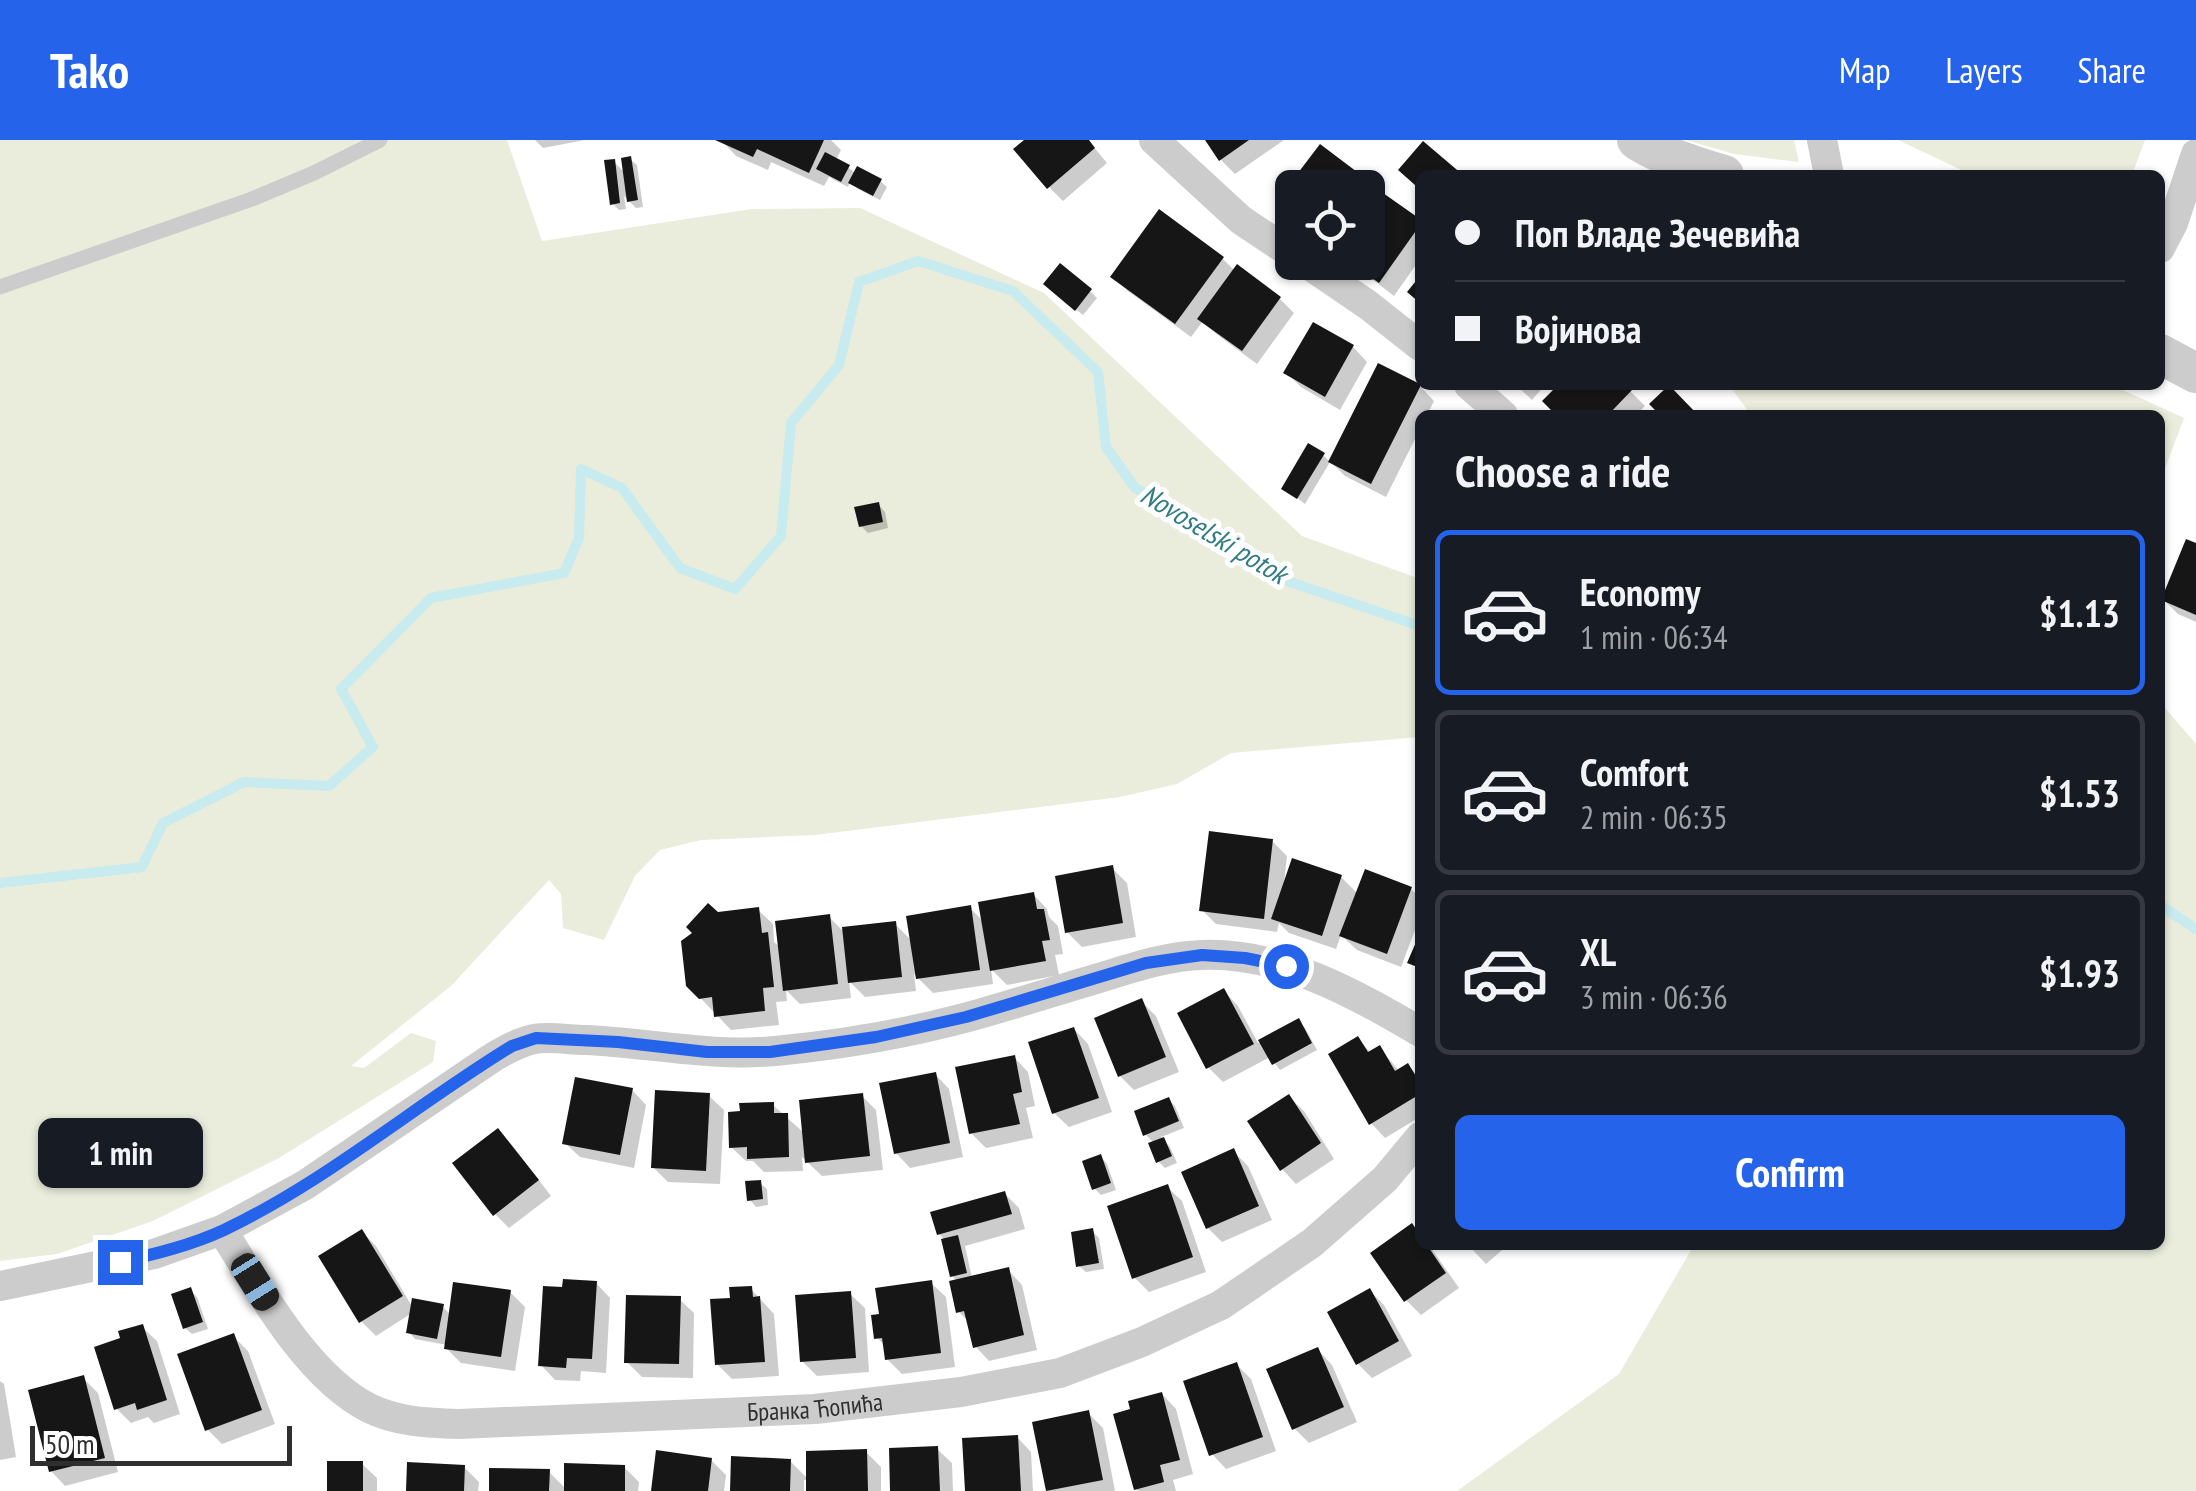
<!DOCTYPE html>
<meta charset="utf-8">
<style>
:root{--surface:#171b24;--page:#20242c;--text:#f1f3f6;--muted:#9ea1a6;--line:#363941;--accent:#2563eb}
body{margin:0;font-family:"PT Sans Narrow",sans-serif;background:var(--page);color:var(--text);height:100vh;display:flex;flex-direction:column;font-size:38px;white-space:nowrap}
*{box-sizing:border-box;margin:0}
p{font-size:32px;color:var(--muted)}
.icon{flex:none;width:55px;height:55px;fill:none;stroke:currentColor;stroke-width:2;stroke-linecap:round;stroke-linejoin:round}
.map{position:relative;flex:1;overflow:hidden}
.drawer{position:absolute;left:1415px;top:270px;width:750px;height:840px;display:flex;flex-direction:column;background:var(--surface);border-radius:15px;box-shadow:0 2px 8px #0004}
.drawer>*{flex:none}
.hud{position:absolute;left:1415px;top:30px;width:750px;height:220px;border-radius:15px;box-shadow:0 2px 8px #0004;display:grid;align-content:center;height:220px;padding:0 40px;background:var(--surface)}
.controls{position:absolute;left:1275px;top:30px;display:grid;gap:20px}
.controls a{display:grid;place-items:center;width:110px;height:110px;border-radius:15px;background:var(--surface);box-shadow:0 2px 8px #0004;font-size:50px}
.scale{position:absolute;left:30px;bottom:25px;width:262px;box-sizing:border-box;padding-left:10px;border:5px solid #2f2f2f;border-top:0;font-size:28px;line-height:35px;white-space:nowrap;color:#2f2f2f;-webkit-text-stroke:8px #fff;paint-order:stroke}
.end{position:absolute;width:45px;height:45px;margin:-22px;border:12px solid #2563eb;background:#fff;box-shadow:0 0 0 5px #fff}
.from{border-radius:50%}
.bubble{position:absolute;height:70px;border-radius:15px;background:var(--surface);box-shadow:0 2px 8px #0004;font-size:32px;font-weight:800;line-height:70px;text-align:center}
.car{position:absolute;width:30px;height:60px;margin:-30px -15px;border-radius:12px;box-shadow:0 0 8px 2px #0007;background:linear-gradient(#222 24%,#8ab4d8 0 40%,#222 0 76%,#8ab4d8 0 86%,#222 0)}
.hud b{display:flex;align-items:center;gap:35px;height:95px;font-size:38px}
.hud b+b{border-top:2px solid var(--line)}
.hud i{width:25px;height:25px;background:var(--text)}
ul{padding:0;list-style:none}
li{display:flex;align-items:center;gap:30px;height:165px;margin:0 20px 15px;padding:0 20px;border:5px solid var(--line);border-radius:15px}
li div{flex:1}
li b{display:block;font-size:38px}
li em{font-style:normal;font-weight:800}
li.active{border-color:var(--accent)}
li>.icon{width:90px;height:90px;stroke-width:1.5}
h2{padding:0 40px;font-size:45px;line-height:120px}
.cta{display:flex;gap:20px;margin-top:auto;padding:20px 40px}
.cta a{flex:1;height:115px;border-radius:15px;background:var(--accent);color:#fff;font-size:40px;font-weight:800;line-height:115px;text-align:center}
header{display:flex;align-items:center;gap:60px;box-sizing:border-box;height:140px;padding:0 50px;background:var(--accent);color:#fff}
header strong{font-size:48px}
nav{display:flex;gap:55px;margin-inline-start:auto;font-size:35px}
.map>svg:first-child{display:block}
</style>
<header>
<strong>Tako</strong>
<nav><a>Map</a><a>Layers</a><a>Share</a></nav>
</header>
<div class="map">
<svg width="2196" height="1351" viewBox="0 0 2196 1351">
<rect width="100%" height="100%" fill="#fff"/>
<path fill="#eaeddc" d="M 0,0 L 507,0 L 542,101 L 752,69 L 860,68 L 1044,153 L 1302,396 L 1420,439 L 1420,597 L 1231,613 L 1177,644 L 1120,657 L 815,695 L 701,700 L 660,710 L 635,736 L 604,800 L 563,788 L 561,754 L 549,740 L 451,846 L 351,926 L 364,928 L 411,893 L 436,901 L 433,922 L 279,1018 L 153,1081 L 57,1114 L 0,1121 Z
M 1686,0 L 1794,0 L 1799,22 L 1734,14 Z
M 1898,0 L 2145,0 L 2132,35 L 1972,35 Z
M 1729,245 L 2112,245 L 2184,278 L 2160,342 L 2160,275 L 1751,275 Z
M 2160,562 L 2196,604 L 2196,1351 L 1457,1351 L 1619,1234 L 1694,1105 L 2160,1105 Z"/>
<path fill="#0003" d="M 535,0 L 585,0 L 543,8 Z
M 721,0 L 831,0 L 841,10 L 836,20 L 848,27 L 856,34 L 880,41 L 887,47 L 880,60 L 858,49 L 850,42 L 848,47 L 829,37 L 824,46 L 771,22 L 768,30 L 736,16 Z
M 1028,0 L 1088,0 L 1107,23 L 1063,61 L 1049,47 Z
M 1208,0 L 1284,0 L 1235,34 L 1221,20 Z
M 1320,7 L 1368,43 L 1383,58 L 1420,82 L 1420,119 L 1394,156 L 1350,122 L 1368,122 L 1368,48 L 1292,48 L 1292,76 L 1279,62 Z
M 630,19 L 637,25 L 643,67 L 636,68 L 624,56 L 626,69 L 619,70 L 612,63 L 614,22 L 625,33 Z
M 1223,119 L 1235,131 L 1280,159 L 1294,173 L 1257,224 L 1215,193 L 1203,181 L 1191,197 L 1128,151 L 1113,137 Z
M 1052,150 L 1090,151 L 1097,158 L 1083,175 Z
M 1314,185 L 1353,207 L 1367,222 L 1340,270 L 1301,247 L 1286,232 Z
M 1516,245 L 1545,245 L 1532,260 Z
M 1557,245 L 1624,245 L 1645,266 L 1636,275 L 1560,275 L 1559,247 Z
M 1420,246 L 1434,261 L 1427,275 L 1420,275 L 1420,289 L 1386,357 L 1345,336 L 1331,322 Z
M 1323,315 L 1330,322 L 1305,364 L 1284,348 Z
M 879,365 L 885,372 L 888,388 L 868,393 L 861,386 Z
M 2196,406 L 2196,482 L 2178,474 L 2164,460 Z
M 1272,701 L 1287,716 L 1284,743 L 1341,737 L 1358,754 L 1411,749 L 1420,758 L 1420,777 L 1401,827 L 1357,810 L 1341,795 L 1336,809 L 1289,793 L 1279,783 L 1277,792 L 1216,784 L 1202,770 Z
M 1112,728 L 1127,743 L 1136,797 L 1082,807 L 1067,792 Z
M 1033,754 L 1047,769 L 1049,777 L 1058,786 L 1063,814 L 1055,815 L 1059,835 L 1007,845 L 991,829 L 993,844 L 933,853 L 914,834 L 916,851 L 865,857 L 849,841 L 851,858 L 800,864 L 786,850 L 787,861 L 776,862 L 779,885 L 731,890 L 688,845 L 717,774 L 758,770 L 773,784 L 774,802 L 781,808 L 829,777 L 842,790 L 895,784 L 912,801 L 970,768 L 984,782 Z
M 1224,851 L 1238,866 L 1258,903 L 1298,881 L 1305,888 L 1317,910 L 1280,930 L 1270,917 L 1223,942 L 1208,927 Z
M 1141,861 L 1156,876 L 1179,932 L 1134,950 L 1120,936 Z
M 1074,889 L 1088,904 L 1112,972 L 1069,987 L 1054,973 Z
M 1358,899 L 1371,913 L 1380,908 L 1399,931 L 1408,926 L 1420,938 L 1420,977 L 1385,998 L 1371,983 Z
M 1014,917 L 1028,932 L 1035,966 L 1026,968 L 1033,998 L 986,1008 L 971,993 Z
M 935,934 L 949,949 L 963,1017 L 910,1028 L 896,1013 Z
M 632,950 L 646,965 L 634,1028 L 580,1017 L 565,1003 Z
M 709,956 L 724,970 L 720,1044 L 668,1042 L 653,1027 Z
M 862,956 L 876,970 L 883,1030 L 822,1036 L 802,1017 L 803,1031 L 764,1032 L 753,1021 L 746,1021 L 731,1007 L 773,965 L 804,993 Z
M 1289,957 L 1304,971 L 1334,1019 L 1296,1044 L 1282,1029 Z
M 1169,960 L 1175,966 L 1184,988 L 1161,997 L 1170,1007 L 1177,1023 L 1165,1028 L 1158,1021 L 1154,1003 L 1145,994 Z
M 498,991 L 512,1005 L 551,1056 L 509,1088 L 495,1074 Z
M 1233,1011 L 1248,1026 L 1272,1080 L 1222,1102 L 1208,1088 Z
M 1101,1017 L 1107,1024 L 1116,1050 L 1101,1055 L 1094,1048 Z
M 760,1043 L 767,1049 L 768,1065 L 756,1067 L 750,1060 Z
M 1167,1047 L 1182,1061 L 1206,1132 L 1149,1152 L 1135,1138 Z
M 1005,1054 L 1019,1068 L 1025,1089 L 965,1106 L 972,1138 L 1008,1130 L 1022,1145 L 1037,1210 L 989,1221 L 975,1206 L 969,1182 L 959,1172 L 958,1142 L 952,1136 L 944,1099 L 939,1094 Z
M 1412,1086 L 1420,1095 L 1420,1105 L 1429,1105 L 1459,1148 L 1421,1175 L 1406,1160 Z
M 1092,1091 L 1099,1098 L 1104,1129 L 1086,1132 L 1079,1126 Z
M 362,1092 L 376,1106 L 413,1168 L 442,1166 L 451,1175 L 510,1152 L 525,1167 L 515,1231 L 461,1223 L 446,1208 L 447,1205 L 415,1199 L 409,1192 L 412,1173 L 376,1196 L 361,1181 Z
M 1468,1105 L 1508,1105 L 1486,1124 Z
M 596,1143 L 610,1158 L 606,1233 L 581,1231 L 580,1241 L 555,1240 L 541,1225 L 565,1150 Z
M 931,1143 L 946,1157 L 955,1227 L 902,1234 L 887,1219 L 886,1206 L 877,1198 L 881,1176 Z
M 751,1149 L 774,1174 L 779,1236 L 732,1239 L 717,1224 L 732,1160 Z
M 190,1150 L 197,1157 L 208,1189 L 192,1194 L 185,1188 Z
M 1370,1151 L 1384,1165 L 1412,1216 L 1372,1238 L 1358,1224 Z
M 850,1154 L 865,1168 L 869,1232 L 817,1236 L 802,1221 Z
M 679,1159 L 694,1173 L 693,1238 L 642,1237 L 627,1222 Z
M 142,1187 L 157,1201 L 180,1274 L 154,1283 L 148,1277 L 131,1283 L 116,1268 L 123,1200 Z
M 233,1196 L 248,1211 L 275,1284 L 222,1304 L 207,1289 Z
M 1318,1210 L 1332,1225 L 1357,1282 L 1309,1303 L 1294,1288 Z
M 1236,1224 L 1251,1239 L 1276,1311 L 1226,1329 L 1212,1314 Z
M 83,1238 L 98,1253 L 118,1332 L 65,1346 L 51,1331 Z
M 0,1241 L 4,1244 L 16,1317 L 0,1320 Z
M 1162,1254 L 1176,1269 L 1193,1334 L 1173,1340 L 1176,1351 L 1138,1351 L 1136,1349 Z
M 1088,1273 L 1103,1288 L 1115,1351 L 1048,1351 Z
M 1017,1297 L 1031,1312 L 1033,1351 L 967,1351 Z
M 937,1309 L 952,1323 L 953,1351 L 893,1351 Z
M 866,1312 L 881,1327 L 881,1351 L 809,1351 L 809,1340 L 804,1340 L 804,1351 L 733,1351 L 790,1321 L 809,1340 Z
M 711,1320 L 726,1335 L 724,1351 L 654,1351 Z
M 362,1324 L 377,1338 L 377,1351 L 329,1351 Z
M 464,1327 L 479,1342 L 478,1351 L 408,1351 Z
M 624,1327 L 639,1342 L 638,1351 L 491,1351 L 548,1331 L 566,1349 Z"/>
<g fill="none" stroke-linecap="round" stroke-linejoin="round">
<path stroke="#c7ebee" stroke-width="10" d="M 0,743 L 142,727 L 163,683 L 244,642 L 329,646 L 373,607 L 341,549 L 431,458 L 564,433 L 579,398 L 581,329 L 622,348 L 680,428 L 735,449 L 781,396 L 791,283 L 839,225 L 859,142 L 918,121 L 1013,151 L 1098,232 L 1106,307 L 1135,348 L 1222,393 L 1287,441 L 1420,486
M 2160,765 L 2196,789"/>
</g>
<path fill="#161616" d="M 715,0 L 824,0 L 809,33 L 757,9 L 753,17 Z
M 1024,0 L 1089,0 L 1095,8 L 1047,49 L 1013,9 Z
M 1205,0 L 1249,0 L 1219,21 Z
M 1423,1 L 1463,35 L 1420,35 L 1420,39 L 1415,45 L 1398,30 Z
M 1320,4 L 1369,41 L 1364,48 L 1292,48 L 1292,75 L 1276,62 Z
M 825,12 L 850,25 L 841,42 L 816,29 Z
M 631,16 L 638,60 L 627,62 L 621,18 Z
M 615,19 L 620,63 L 610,65 L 604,20 Z
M 857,26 L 882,39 L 873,56 L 848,43 Z
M 1383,53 L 1420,79 L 1420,85 L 1379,143 L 1350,122 L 1368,122 L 1368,75 Z
M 1159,69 L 1224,117 L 1175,184 L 1110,137 Z
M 1060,123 L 1092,149 L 1075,171 L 1043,144 Z
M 1237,124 L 1281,157 L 1242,211 L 1197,179 Z
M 1420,136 L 1420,163 L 1407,152 Z
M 1313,182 L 1354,205 L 1325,257 L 1283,233 Z
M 1378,223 L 1420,244 L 1420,247 L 1371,344 L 1328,322 Z
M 1558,245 L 1627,245 L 1632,250 L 1608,275 L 1556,275 L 1542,261 Z
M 1669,245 L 1698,275 L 1660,275 L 1649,264 Z
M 1308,303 L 1325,313 L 1297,359 L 1281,349 Z
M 879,362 L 883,382 L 859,387 L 854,367 Z
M 2186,399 L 2196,403 L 2196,475 L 2161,460 Z
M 1209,691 L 1273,699 L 1264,779 L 1199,771 Z
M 1292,718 L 1342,735 L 1322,796 L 1271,779 Z
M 1113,725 L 1123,783 L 1065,793 L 1055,736 Z
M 1365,729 L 1412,747 L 1387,814 L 1339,796 Z
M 1034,752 L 1037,769 L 1044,769 L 1050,800 L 1042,801 L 1046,821 L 990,831 L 978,762 Z
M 708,763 L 718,772 L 759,767 L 762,793 L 768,792 L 774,847 L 763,848 L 765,871 L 714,877 L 712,857 L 699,859 L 686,846 L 681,801 L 692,793 L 686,787 Z
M 971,765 L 980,830 L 916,839 L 906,776 Z
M 830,774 L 838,844 L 783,851 L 775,781 Z
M 896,781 L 902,837 L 848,843 L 842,787 Z
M 1420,793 L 1420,828 L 1407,823 Z
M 1224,848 L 1254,904 L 1206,929 L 1177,873 Z
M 1142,858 L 1166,917 L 1118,937 L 1094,878 Z
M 1299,878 L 1312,903 L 1272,925 L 1258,900 Z
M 1074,887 L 1099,958 L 1052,974 L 1028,902 Z
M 1358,896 L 1368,912 L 1380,905 L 1395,931 L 1408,923 L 1420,943 L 1420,954 L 1369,985 L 1328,914 Z
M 1015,915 L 1022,952 L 1013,954 L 1020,984 L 969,994 L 955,927 Z
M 936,932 L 950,1003 L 894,1014 L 879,943 Z
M 575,937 L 633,948 L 620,1015 L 562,1004 Z
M 655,950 L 710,953 L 706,1031 L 651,1028 Z
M 863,953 L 870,1016 L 805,1023 L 799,960 Z
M 1289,954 L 1321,1003 L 1280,1031 L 1247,981 Z
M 1169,957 L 1179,981 L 1143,996 L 1134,971 Z
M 774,962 L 774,973 L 788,973 L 789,1017 L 747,1019 L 747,1007 L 729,1008 L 728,972 L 740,971 L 739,963 Z
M 498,988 L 539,1040 L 493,1076 L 452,1023 Z
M 1164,997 L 1172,1016 L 1156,1023 L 1148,1003 Z
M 1234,1008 L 1259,1066 L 1206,1089 L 1181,1032 Z
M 1101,1014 L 1111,1043 L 1092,1050 L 1082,1021 Z
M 761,1040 L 763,1059 L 747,1061 L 745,1041 Z
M 1168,1044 L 1193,1117 L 1132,1139 L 1107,1066 Z
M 1005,1051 L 1012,1074 L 937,1095 L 930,1072 Z
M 1412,1083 L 1420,1095 L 1420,1105 L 1427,1105 L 1446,1133 L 1404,1162 L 1370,1113 Z
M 1093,1088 L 1099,1123 L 1076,1127 L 1071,1092 Z
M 362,1089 L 403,1156 L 359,1183 L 318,1116 Z
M 958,1095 L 967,1133 L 950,1137 L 941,1099 Z
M 1009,1127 L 1024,1195 L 973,1208 L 964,1171 L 956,1173 L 949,1141 Z
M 563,1139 L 597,1141 L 592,1219 L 567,1218 L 566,1228 L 538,1226 L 543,1146 L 562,1147 Z
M 932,1140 L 941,1213 L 885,1220 L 882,1198 L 874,1199 L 871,1175 L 879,1174 L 875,1148 Z
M 453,1142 L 511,1150 L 501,1217 L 444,1209 Z
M 752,1146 L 753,1157 L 760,1156 L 765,1222 L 715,1225 L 710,1159 L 730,1158 L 729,1147 Z
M 191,1147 L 203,1182 L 183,1189 L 171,1154 Z
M 1370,1148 L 1399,1201 L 1356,1225 L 1327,1172 Z
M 851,1151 L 856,1218 L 800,1222 L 795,1155 Z
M 626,1155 L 681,1156 L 679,1224 L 624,1223 Z
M 412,1158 L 444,1164 L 437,1199 L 406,1193 Z
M 143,1184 L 167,1260 L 137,1270 L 135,1263 L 114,1270 L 94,1207 L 120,1198 L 118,1191 Z
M 234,1193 L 262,1270 L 205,1291 L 177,1214 Z
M 1318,1207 L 1344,1267 L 1292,1290 L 1266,1229 Z
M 1237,1222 L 1263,1297 L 1209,1316 L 1183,1241 Z
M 84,1235 L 105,1318 L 49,1332 L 28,1250 Z
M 1162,1252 L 1180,1320 L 1160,1325 L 1164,1342 L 1134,1350 L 1113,1274 L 1130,1269 L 1128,1261 Z
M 1089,1270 L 1103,1340 L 1046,1351 L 1032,1282 Z
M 1018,1295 L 1021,1351 L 965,1351 L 962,1298 Z
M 938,1306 L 940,1351 L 890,1351 L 889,1308 Z
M 867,1309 L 868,1351 L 806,1351 L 806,1311 Z
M 656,1310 L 712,1318 L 708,1351 L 651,1351 Z
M 731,1316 L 791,1319 L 790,1351 L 730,1351 Z
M 327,1321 L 363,1321 L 363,1351 L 327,1351 Z
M 407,1322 L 465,1325 L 464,1351 L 406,1351 Z
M 564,1323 L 625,1325 L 625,1351 L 564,1351 Z
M 489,1328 L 550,1329 L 549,1351 L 489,1351 Z"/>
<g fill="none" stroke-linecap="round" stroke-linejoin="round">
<path stroke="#ccc" stroke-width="15" d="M 0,147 L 252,59 L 314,33 L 380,0"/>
<g stroke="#ccc" stroke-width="30">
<path d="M 1154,0 L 1241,80 L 1292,114"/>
<path d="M 1822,0 L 1829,35"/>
<path d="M 2160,108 L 2173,83 L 2196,14"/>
<path d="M 1305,122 L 1368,165 L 1420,206"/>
<path d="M 1469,245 L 1503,275"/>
<path id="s1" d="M 222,1090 C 258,1147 307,1237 369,1268 C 397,1282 428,1283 459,1284 L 815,1269 L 961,1252 L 1060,1233 L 1142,1202 L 1221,1165 L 1312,1103 L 1385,1039 L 1420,997"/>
<path d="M 0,1146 L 154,1114 L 222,1090 L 305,1045 L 486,922 C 501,912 516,903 534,899 C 550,896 570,900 586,900 C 649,903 712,917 775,911 C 839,905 905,894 968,877 C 1012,865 1055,851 1099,838 C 1132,828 1167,816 1202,815 C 1280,812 1355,853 1420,892"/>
</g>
<path stroke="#ccc" stroke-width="40" d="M 1637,0 C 1664,17 1694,26 1724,35
M 2160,214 L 2196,233"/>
</g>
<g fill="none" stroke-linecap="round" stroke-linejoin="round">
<path stroke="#2563eb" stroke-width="12" d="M 120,1122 C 155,1114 192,1105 224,1090 C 327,1041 415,965 512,906 L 536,898 L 618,902 L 707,912 L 770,912 L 876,897 L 966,877 L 1146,823 L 1202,815 L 1245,818 L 1286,826"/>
</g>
<g text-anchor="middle" stroke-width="10" stroke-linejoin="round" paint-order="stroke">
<g font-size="25" fill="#2f2f2f" stroke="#fff">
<text dy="9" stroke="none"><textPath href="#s1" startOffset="682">Бранка Ћопића</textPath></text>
</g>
<g font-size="28" font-style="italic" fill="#317c82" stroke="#fff">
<text transform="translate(1214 394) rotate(31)" y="10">Novoselski potok</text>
</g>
</g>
</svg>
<div class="controls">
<a><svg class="icon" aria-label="locate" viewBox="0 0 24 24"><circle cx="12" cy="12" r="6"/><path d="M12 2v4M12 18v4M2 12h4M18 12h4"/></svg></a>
</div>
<div class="scale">50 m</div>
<i class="end from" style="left:1286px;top:826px"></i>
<i class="end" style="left:120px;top:1122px"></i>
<div class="bubble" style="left:38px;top:978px;width:165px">1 min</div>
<i class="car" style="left:255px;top:1142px;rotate:148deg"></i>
<div class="hud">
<b><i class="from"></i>Поп Владе Зечевића</b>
<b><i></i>Војинова</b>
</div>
<section class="drawer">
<h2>Choose a ride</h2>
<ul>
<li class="active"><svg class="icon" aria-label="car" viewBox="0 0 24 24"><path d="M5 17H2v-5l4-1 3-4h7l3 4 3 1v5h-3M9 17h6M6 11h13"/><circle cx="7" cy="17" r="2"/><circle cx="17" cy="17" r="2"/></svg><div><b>Economy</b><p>1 min · 06:34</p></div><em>$1.13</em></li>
<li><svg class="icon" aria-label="car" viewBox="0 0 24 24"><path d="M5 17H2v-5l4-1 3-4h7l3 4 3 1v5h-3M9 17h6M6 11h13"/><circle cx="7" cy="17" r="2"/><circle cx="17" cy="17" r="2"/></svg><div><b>Comfort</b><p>2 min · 06:35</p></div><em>$1.53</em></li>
<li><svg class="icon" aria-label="car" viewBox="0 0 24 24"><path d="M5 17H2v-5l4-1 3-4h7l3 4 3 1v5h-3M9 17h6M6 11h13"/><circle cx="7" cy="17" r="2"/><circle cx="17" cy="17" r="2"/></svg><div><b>XL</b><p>3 min · 06:36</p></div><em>$1.93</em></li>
</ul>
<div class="cta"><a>Confirm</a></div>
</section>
</div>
